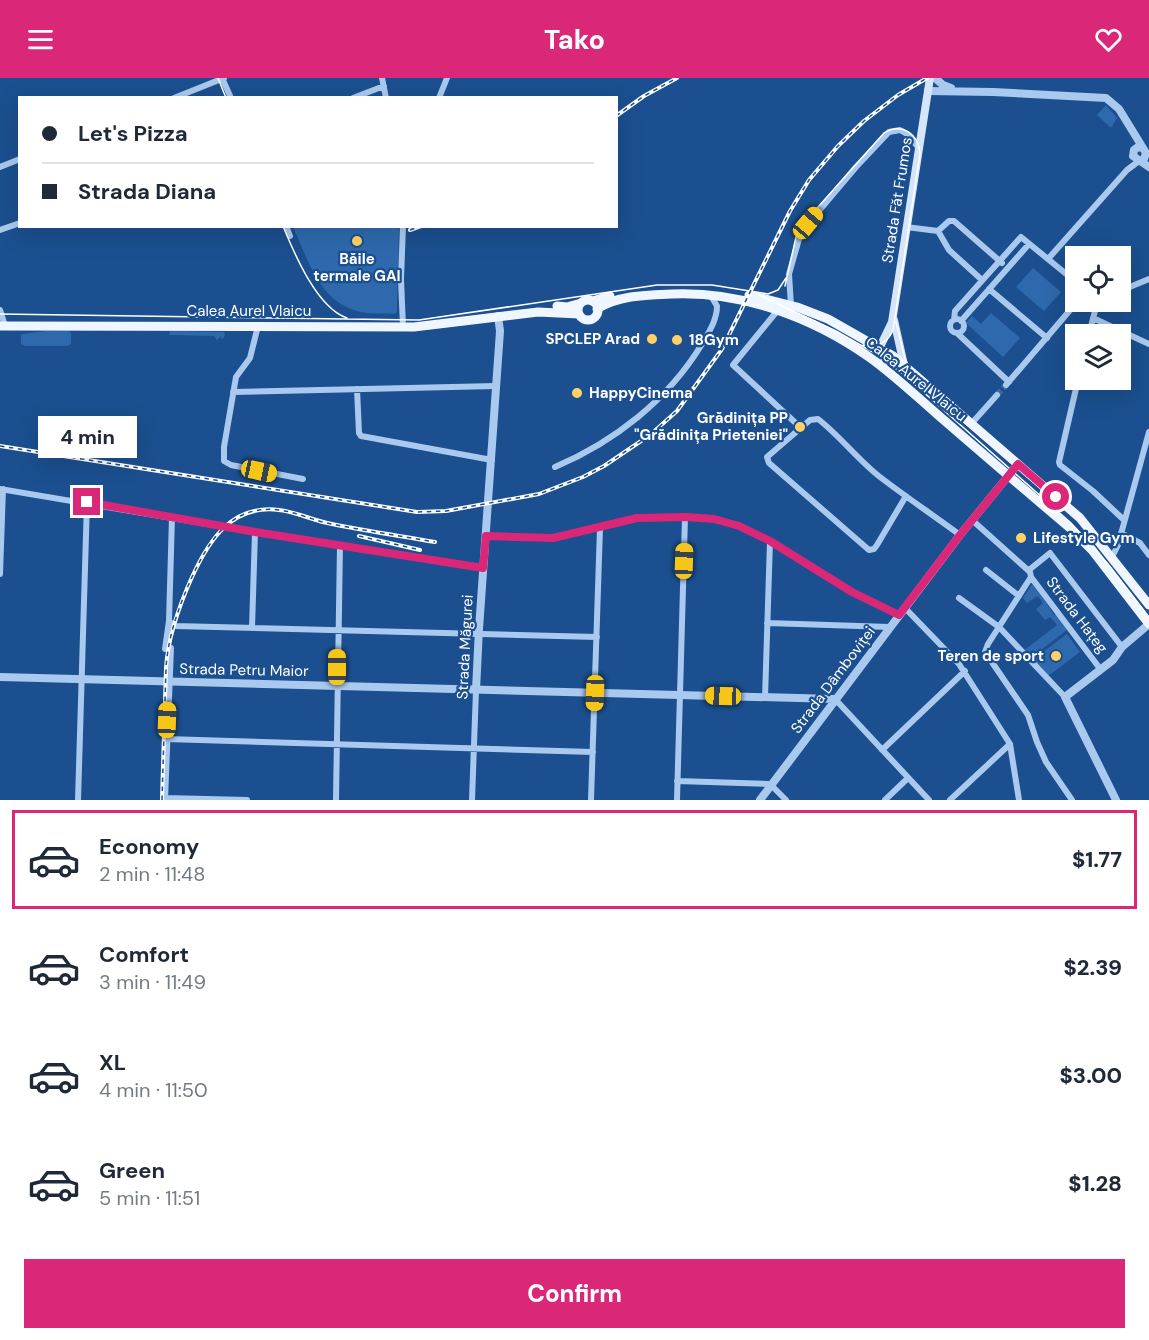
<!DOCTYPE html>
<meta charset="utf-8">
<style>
:root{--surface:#fff;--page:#f2f2f3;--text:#1f2937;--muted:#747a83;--line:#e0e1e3;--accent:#db2777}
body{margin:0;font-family:"DM Sans",sans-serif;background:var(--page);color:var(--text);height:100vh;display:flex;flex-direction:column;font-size:22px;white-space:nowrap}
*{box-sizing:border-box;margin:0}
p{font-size:20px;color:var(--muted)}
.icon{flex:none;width:33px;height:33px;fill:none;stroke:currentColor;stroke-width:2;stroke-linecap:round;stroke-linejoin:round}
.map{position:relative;height:722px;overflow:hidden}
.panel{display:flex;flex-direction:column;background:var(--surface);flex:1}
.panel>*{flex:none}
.top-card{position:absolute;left:18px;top:18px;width:600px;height:132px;border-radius:0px;box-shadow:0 6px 24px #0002;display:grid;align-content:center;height:132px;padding:0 24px;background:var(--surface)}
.tools{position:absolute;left:1065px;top:168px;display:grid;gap:12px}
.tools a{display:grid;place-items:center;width:66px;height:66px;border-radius:0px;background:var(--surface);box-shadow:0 6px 24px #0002;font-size:30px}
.end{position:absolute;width:27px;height:27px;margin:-14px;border:8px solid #db2777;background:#fff;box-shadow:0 0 0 3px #fff}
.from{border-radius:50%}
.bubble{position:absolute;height:42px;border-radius:0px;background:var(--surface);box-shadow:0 6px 24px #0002;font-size:20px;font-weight:800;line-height:42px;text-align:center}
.car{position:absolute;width:18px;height:36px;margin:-18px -9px;border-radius:8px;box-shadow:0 0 4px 2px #0007;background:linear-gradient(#f5c518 24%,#345 0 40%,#f5c518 0 76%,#345 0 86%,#f5c518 0)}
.top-card b{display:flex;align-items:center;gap:21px;height:57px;font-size:22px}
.top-card b+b{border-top:2px solid var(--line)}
.top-card i{width:15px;height:15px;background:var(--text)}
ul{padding:10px 0 0;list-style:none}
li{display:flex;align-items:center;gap:18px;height:99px;margin:0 12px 9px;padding:0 12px;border:3px solid transparent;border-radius:0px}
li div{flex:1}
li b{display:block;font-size:22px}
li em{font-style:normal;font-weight:800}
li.active{border-color:var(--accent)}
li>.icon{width:54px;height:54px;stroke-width:1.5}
.cta{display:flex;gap:12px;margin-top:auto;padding:12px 24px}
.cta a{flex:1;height:69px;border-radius:0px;background:var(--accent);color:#fff;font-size:24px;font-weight:800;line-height:69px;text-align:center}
header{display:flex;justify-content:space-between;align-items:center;height:78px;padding:0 24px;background:var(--accent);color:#fff;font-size:27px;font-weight:800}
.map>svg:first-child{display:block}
</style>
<header><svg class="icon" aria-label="menu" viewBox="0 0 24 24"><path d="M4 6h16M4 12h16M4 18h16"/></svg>Tako<svg class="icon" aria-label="heart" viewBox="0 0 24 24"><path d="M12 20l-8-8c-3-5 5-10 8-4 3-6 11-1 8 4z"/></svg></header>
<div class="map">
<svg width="1149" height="722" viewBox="0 0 1149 722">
<rect width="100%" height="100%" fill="#1b4f8f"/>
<path fill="#2e69ad" d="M 1106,27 L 1117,40 L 1111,50 L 1097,37 Z
M 293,149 L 399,149 L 397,234 L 395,236 C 386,235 376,236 367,235 C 320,229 310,185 293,149 Z
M 1033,190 L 1061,214 L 1044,233 L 1016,209 Z
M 991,235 L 1020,260 L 1003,279 L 966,245 L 972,238 L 981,246 Z
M 46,253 L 69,253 L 71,256 L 71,266 L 68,268 L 25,268 L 21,266 L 21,257 L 23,256 Z
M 170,253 L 224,254 L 225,256 L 224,260 L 221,261 L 221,258 L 217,262 L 214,258 L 169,257 Z
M 1033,505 L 1054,537 L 1056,536 L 1068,551 L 1031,580 L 1023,573 L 1057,547 L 1050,539 L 1045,542 L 1036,531 L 1043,525 L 1038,518 L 1027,525 L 1023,520 Z
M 1067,556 L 1080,574 L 1048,598 L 1032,582 Z"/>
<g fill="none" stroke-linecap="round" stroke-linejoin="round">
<path stroke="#3d69a0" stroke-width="6" stroke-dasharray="6 3" stroke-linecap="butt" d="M 997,317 L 1006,307"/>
<path stroke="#a9c9ee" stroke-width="6" d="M 222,0 L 231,20
M 382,0 L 386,20
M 174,20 L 224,0
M 353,20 L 384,8
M 439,20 L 447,0
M 0,89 L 20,81
M 286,148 L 290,158
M 906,149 L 938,153
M 0,152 L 20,145
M 938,153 L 949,143 L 954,143 L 1002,185
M 938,153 L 949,172 L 982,202
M 1048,181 L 1127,92 L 1139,83
M 989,211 L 1047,260
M 1120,213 L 1149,201
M 791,228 L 789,196 L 801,154 L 856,89 L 889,54 L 900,52 L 907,56 L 919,70
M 0,232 L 5,248
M 778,232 L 733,287 L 800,349
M 1093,240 L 1149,266
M950 248a7 7 0 1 1 14 0a7 7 0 1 1-14 0Z
M 954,242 L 955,233 L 1021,159 L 1076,204
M 961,243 L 1029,166
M 258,248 L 250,280 L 236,299 L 224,369 L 224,383 L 231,387 L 303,401
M 403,249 L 401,201 L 403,148
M 957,255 L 1009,304
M 1089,256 L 1096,229 L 1095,224
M 1078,302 L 1059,384 L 1060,387 L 1093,413 L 1124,442
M 1006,307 L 1077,224
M 357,311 L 359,355 L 361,358 L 492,382
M 233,314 L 496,308
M 972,345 L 997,317
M 555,389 C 614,364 668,322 702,266 C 709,254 717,242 717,228 L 711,218
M 0,411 L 255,454 L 483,490
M 906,418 L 877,467 L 874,471 L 869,472 L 769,385 L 767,379 L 810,342 L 818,341 C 840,358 858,382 880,399 C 906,419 933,437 960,457
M 972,442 L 1030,494 L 1031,499 L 988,566 L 985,574 L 1028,637 L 1037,664 L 1046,684 L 1072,722
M 1121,455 L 1140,465 L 1149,477
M 486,458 L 553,460 L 637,440 L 685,439 L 714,441 L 739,448 L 770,463 L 852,514 L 899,537
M 1112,479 L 1118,467 L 1149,354
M 986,492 L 1019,518
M 1029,492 L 1050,475 L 1122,569
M 0,496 L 3,411
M 1031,499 L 1101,592
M 959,520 L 999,549 L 1065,619
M 905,530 L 959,586 L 1010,666 L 1019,722
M 169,543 L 175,548 L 597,559
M 767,545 L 890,549
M 252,550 L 255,454
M 165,571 L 169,543 L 172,439
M 765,620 L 770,463
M 835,621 L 929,722
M 166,661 L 593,674
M 882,672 L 965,593
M 677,703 L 768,706 L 771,707 L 786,722
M 165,720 L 247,722
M 78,722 L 87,424
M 165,722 L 171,570
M 336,722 L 340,467
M 472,722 L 476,612
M 591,722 L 600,450
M 677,722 L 685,439
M 885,722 L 908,700
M 950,722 L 1010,666"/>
<path stroke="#a9c9ee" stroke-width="8" d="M 935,0 L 943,7 L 951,10
M 928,13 L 993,14 L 1106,20 L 1119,31 L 1143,70
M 1140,83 L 1144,81 L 1146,75 L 1143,70 L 1138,69 L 1134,72 L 1133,78 L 1149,89
M 0,599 L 835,621
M 476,612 L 479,551 L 500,253 L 498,238
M 760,722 L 960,457 L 1018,386
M 1116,722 L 1065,619 L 1113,582 L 1122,569 L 1149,546"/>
<path stroke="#d6e6fa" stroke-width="8" d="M 894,242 L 904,287
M 883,290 L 880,269 L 892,244 L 930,0"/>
<path stroke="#f0f6ff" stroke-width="9" d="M 749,217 L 797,229 L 828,241 L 893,278 L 1080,440 L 1149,527
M578 232a10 10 0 1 1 20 0a10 10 0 1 1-20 0Z
M 592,223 L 610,218
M 557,228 L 567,229 L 581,225
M 597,231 C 619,217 647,217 672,216 C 742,213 812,239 869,279 C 893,296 916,318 938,337 C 982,375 1026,413 1070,450 L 1092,472 L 1149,546
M 0,248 L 414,249 L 538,234 L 579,236"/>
<path stroke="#fff" stroke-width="1.5" d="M 218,0 L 226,20
M 283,148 C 294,175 317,230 347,240
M 785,208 L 796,159 L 802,147 L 884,55 C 902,44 919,56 920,76 L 893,252 C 888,265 877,269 863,267
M 759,217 L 836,253 L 871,273 L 903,296 L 1071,445 L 1108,486 L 1149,539
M 0,236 L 419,242 L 657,207 L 712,207 L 768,216 L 778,212 L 786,200
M 896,244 L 905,281 L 917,303"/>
<defs>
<path id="rail" d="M 616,38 L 644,18 L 677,0
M 410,152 L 421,148
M 0,368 L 417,434 L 446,433 L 539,416 L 583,399 L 604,388 L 650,357 L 677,333 L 722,271 L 790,133 L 809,102 L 838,68 L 864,43 L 898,17 L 927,0
M 359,458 L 420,472
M 162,722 L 166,590 C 168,558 179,528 192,499 C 209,462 232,426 279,432 C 297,434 314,443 332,446 C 366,453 401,458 435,464"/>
</defs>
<use href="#rail" stroke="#fff" stroke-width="4"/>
<use href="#rail" stroke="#1b4f8f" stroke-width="1.5" stroke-dasharray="4.5" stroke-linecap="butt"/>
</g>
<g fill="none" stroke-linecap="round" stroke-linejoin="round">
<path stroke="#db2777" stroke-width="8" d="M 87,424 L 255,454 L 483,490 L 486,458 L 553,460 L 637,440 L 686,439 L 714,441 L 739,448 L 770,463 L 852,514 L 899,537 L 960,457 L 1018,386 L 1056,419"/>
</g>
<g fill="#ffd166" stroke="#1b4f8f" stroke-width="2">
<circle cx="357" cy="163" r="6"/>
<circle cx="652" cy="261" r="6"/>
<circle cx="677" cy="262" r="6"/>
<circle cx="577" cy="315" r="6"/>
<circle cx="800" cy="349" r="6"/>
<circle cx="1021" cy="460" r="6"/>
<circle cx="1056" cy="578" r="6"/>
</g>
<g text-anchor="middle" stroke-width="4.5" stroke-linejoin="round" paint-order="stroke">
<g font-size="15" fill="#fff" stroke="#1b4f8f">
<text transform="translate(897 122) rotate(-81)" y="5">Strada Făt Frumos</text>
<text x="249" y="238">Calea Aurel Vlaicu</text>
<text transform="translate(916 301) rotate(39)" y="5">Calea Aurel Vlaicu</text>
<text transform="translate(1077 537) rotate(53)" y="5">Strada Hațeg</text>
<text transform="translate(465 569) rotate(-87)" y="5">Strada Măgurei</text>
<text transform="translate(244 592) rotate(1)" y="5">Strada Petru Maior</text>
<text transform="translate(833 602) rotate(-53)" y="5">Strada Dâmboviței</text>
</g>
<g font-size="15" font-weight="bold" fill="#fff" stroke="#1b4f8f" text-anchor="end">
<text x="357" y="186" text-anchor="middle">Băile<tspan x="357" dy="17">termale GAI</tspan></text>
<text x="640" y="266">SPCLEP Arad</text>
<text x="689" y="267" text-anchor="start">18Gym</text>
<text x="589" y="320" text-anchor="start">HappyCinema</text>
<text x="788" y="345">Grădinița PP<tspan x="788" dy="17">"Grădinița Prieteniei"</tspan></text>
<text x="1033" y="465" text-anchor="start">Lifestyle Gym</text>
<text x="1044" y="583">Teren de sport</text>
</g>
</g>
</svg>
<div class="tools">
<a><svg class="icon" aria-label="locate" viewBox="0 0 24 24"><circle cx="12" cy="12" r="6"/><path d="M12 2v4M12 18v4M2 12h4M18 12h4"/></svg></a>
<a><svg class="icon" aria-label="layers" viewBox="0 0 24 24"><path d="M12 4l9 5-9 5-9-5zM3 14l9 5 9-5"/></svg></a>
</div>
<i class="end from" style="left:1056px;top:419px"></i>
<i class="end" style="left:87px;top:424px"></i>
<div class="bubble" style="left:38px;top:338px;width:99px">4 min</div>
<i class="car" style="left:808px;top:145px;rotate:40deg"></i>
<i class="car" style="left:259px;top:393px;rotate:102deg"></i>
<i class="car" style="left:684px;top:483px;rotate:2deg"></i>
<i class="car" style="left:337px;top:589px;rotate:0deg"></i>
<i class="car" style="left:595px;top:615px;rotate:182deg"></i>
<i class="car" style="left:723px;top:618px;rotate:272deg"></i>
<i class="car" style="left:167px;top:642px;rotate:2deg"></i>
<div class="top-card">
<b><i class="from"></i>Let's Pizza</b>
<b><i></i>Strada Diana</b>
</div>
</div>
<section class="panel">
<ul>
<li class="active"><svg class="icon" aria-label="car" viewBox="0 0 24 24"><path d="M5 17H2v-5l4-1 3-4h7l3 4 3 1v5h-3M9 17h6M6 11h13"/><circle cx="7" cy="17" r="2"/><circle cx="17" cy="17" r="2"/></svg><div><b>Economy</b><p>2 min · 11:48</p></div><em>$1.77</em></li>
<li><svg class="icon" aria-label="car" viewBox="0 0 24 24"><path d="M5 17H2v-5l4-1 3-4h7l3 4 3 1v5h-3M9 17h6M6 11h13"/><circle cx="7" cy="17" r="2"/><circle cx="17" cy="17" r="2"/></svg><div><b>Comfort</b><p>3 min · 11:49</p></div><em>$2.39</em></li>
<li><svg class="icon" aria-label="car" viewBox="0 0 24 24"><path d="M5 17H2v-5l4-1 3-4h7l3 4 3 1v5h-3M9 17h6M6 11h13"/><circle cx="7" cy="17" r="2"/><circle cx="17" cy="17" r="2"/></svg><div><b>XL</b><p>4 min · 11:50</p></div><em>$3.00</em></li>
<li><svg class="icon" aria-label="car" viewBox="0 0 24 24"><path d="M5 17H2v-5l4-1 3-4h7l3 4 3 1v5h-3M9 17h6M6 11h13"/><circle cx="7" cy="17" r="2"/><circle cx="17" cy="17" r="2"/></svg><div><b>Green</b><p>5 min · 11:51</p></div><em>$1.28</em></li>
</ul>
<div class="cta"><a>Confirm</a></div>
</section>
